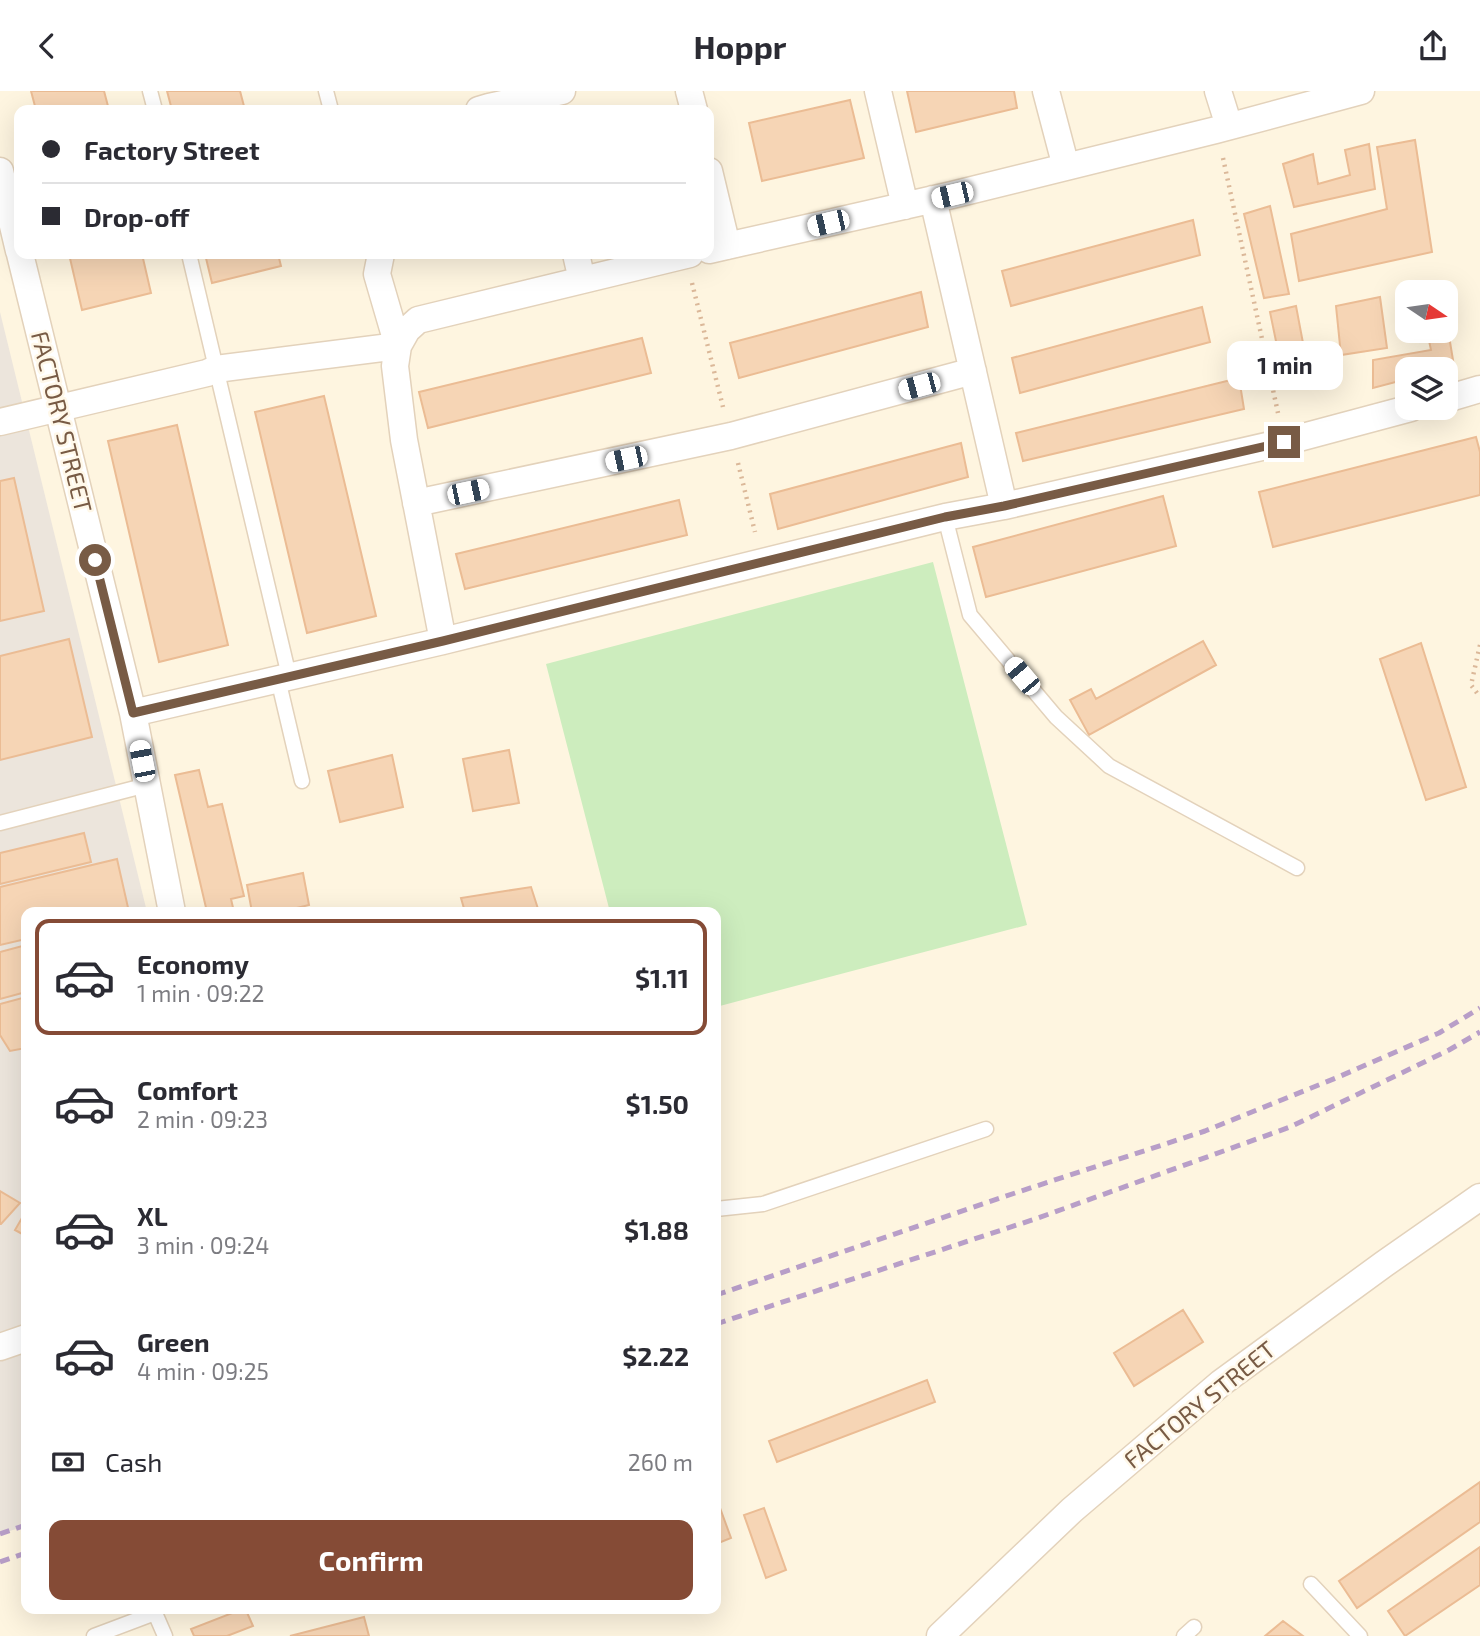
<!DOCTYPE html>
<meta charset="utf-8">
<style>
:root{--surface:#fff;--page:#f7f7f7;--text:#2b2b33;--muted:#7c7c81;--line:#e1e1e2;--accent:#854b36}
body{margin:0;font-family:"Exo 2",sans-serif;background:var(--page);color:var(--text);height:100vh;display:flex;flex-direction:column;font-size:26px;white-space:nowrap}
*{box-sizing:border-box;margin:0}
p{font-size:23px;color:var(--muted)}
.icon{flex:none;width:38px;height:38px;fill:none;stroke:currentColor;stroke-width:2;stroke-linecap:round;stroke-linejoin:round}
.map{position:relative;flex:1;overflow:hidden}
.drawer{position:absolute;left:21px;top:816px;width:700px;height:707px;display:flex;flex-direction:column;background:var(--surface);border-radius:14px;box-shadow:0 7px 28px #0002}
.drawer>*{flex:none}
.top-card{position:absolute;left:14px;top:14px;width:700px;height:154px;border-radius:14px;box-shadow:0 7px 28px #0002;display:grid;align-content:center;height:154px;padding:0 28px;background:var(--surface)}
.needle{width:46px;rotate:103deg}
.tools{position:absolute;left:1395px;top:189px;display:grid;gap:14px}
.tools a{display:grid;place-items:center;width:63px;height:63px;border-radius:14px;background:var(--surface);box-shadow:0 7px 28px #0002;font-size:35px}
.end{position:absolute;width:32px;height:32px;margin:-16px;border:9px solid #785b45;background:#fff;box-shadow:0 0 0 4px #fff}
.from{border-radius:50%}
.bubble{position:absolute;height:49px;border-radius:14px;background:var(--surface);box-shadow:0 7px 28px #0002;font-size:23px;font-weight:700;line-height:49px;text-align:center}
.car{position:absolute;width:21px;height:42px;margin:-21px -10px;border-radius:9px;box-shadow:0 0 5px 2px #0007;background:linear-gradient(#fff 24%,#345 0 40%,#fff 0 76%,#345 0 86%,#fff 0)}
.top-card b{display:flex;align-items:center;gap:24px;height:66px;font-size:26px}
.top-card b+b{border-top:2px solid var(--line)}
.top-card i{width:18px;height:18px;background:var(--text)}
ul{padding:12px 0 0;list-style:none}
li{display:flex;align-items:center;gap:21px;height:116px;margin:0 14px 10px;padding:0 14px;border:4px solid transparent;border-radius:14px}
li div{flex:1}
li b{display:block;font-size:26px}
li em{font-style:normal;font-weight:700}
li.selected{border-color:var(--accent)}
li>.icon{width:63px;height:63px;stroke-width:1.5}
.pay{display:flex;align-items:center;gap:18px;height:77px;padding:0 28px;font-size:26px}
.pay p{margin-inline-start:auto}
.primary-button{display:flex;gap:14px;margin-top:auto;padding:14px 28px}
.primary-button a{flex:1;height:80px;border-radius:14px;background:var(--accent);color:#fff;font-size:28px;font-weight:700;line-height:80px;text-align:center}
header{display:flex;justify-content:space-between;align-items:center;height:91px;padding:0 28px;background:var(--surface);font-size:32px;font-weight:700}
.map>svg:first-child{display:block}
</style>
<header><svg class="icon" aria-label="back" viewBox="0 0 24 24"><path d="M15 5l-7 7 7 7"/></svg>Hoppr<svg class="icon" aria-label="share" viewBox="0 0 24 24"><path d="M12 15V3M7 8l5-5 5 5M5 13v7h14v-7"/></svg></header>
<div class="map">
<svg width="1480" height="1545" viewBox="0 0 1480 1545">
<rect width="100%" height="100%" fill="#fef5e0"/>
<path fill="#ece5dc" d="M 0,221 L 147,821 L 26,821 L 26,1435 L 0,1443 Z"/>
<path fill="#cdedbe" d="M 933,471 L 1027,834 L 716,916 L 716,821 L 610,821 L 546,573 Z"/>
<path fill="#f6d5b5" stroke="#ebbc94" stroke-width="2" d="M 31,0 L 104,0 L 109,19 L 36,19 Z
M 167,0 L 240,0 L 245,19 L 172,19 Z
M 907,0 L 1014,0 L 1017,17 L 916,41 Z
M 850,9 L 864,67 L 762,90 L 749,32 Z
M 1415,49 L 1432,161 L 1299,190 L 1291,143 L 1387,118 L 1377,56 Z
M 1369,53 L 1375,98 L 1294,116 L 1283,73 L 1313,63 L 1318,93 L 1350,84 L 1345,59 Z
M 1270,115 L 1289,203 L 1264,207 L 1244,123 Z
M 1193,129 L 1200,164 L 1011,215 L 1002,180 Z
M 69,163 L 142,163 L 151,202 L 82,219 Z
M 205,163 L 278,163 L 281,175 L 212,192 Z
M 921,201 L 928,236 L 739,287 L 730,252 Z
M 1380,206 L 1387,257 L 1341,264 L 1336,215 Z
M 1296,215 L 1310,289 L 1285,294 L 1270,221 Z
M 1202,216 L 1210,251 L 1020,302 L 1012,267 Z
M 1446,227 L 1454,275 L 1441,278 L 1407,278 L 1407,288 L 1373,297 L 1373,269 L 1431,259 L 1427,240 L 1446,240 Z
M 642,247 L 651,282 L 428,337 L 419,301 Z
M 1239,287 L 1244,318 L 1023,370 L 1016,342 Z
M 324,305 L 376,525 L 307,542 L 255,321 Z
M 177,334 L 228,554 L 159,571 L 108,350 Z
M 1476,346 L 1480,361 L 1480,404 L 1273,456 L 1259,401 Z
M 961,352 L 968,386 L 778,438 L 770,403 Z
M 14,387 L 44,520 L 0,530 L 0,390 Z
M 1163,405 L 1176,455 L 986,506 L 973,456 Z
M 679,409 L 687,444 L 465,498 L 456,463 Z
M 69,548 L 92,646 L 0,669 L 0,565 Z
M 1203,550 L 1216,574 L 1089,644 L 1070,609 L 1091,598 L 1096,608 Z
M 1421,552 L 1466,696 L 1426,709 L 1380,568 Z
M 509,659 L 519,712 L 473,720 L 463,668 Z
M 392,664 L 403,716 L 340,731 L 328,680 Z
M 199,679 L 208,716 L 222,713 L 244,805 L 231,808 L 234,821 L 207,821 L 175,684 Z
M 84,742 L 91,771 L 0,793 L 0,762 Z
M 117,768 L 129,821 L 26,821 L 26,848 L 0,854 L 0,796 Z
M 303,782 L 309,814 L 280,821 L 252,821 L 247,794 Z
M 531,796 L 539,821 L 465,821 L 461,807 Z
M 26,854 L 26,901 L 0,908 L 0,861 Z
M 26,906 L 26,957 L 10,960 L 0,944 L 0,913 Z
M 0,1100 L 20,1112 L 1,1133 L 0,1133 Z
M 26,1120 L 26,1145 L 15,1139 Z
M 1183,1219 L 1203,1251 L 1134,1295 L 1114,1262 Z
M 927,1289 L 935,1311 L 777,1371 L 769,1350 Z
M 1480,1391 L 1480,1431 L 1357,1517 L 1339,1490 Z
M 716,1406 L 731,1447 L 716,1453 Z
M 764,1417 L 786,1479 L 766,1487 L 744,1424 Z
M 1480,1456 L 1480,1494 L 1405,1545 L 1388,1520 Z
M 245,1517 L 253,1535 L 227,1545 L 194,1545 L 191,1538 Z
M 364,1526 L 369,1545 L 290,1545 Z
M 1283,1530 L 1303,1545 L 1265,1545 Z"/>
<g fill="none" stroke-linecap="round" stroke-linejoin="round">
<defs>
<path id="lane" d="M 150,0 L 155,19
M 326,0 L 331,19
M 189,163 L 289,585
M 945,426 L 970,524 L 1056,626 L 1109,675 L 1297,777
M 278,588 L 302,690
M 0,732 L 147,694
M 716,1118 L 763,1113 L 986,1038
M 1311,1493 L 1360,1545
M 94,1545 L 155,1522 L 165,1545
M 1184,1545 L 1194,1536"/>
<path id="street" d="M 689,0 L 694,19
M 878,0 L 905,115
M 1046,0 L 1066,76
M 1218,0 L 1229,35
M 479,19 L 489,16 L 562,0
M 0,80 L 19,160
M 709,80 L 727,155
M 933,108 L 1004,415
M 709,159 L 952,104 L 1216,39 L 1361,0
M 20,163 L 133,622 L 172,821
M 576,163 L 582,189
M 1446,308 L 1480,298
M 0,331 L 207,282 L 216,278 L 398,255 L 377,183 L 381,163
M 416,412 L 731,345 L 973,280
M 443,550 L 404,349 L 395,275 L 398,255 L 407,239 L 418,229 L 690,163
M 133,622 L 443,550 L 945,426 L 1004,415 L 1284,351 L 1411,317
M 0,1256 L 26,1247
M 940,1545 L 1072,1419 L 1221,1292 L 1384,1173 L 1480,1106"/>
</defs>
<use href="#lane" stroke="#e3d2bb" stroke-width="17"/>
<use href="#street" stroke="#e3d2bb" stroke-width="29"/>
<path stroke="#dbb899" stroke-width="4.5" stroke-dasharray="2 5" stroke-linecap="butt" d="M 1223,67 L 1278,322
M 692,192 L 723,316
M 738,372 L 755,441
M 1480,554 L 1471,594 L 1480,606"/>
<use href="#lane" stroke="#fff" stroke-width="14"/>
<use href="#street" stroke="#fff" stroke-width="26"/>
<path stroke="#b89ec8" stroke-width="5" stroke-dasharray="10 7" stroke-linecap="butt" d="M 716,1204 L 1018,1101 L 1205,1040 L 1336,987 L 1439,942 L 1480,917
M 716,1233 L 1038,1127 L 1290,1036 L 1449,959 L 1480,941
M 0,1443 L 26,1434
M 0,1471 L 26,1462"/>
</g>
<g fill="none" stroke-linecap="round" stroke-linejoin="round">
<path stroke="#785b45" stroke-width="9" d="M 95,469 L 133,622 L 443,550 L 945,426 L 1004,415 L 1284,351"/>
</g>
<g text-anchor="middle" stroke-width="5" stroke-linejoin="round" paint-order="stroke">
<g font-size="24" fill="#785b45" stroke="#fff8e9">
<text transform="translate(61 331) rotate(76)" y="8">FACTORY STREET</text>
<text transform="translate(1200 1314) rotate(-39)" y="8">FACTORY STREET</text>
</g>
</g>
</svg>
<div class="tools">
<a><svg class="needle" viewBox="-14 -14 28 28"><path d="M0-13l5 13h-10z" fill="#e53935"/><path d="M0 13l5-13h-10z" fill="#7c7c81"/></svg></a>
<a><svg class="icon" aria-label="layers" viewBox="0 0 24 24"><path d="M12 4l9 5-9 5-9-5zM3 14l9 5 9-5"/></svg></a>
</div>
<i class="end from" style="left:95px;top:469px"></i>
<i class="end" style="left:1284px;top:351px"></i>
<div class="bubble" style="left:1227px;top:250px;width:116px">1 min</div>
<i class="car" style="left:952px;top:104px;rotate:257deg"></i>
<i class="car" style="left:828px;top:132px;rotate:257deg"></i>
<i class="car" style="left:919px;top:295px;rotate:255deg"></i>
<i class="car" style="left:626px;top:368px;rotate:258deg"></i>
<i class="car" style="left:468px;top:401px;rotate:78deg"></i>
<i class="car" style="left:1022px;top:585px;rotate:320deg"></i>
<i class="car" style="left:142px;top:670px;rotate:349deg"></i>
<div class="top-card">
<b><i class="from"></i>Factory Street</b>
<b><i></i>Drop-off</b>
</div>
<section class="drawer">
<ul>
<li class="selected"><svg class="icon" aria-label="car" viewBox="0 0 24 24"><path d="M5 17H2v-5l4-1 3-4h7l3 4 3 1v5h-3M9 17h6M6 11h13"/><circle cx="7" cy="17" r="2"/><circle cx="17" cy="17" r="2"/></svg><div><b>Economy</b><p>1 min · 09:22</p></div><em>$1.11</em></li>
<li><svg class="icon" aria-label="car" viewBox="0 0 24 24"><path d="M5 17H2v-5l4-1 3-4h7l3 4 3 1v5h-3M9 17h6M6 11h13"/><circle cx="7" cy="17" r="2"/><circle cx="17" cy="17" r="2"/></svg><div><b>Comfort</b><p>2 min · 09:23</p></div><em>$1.50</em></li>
<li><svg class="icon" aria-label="car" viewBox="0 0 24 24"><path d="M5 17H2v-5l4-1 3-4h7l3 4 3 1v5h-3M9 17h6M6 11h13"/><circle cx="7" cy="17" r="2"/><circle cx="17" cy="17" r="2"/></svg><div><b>XL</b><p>3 min · 09:24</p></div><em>$1.88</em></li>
<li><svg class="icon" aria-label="car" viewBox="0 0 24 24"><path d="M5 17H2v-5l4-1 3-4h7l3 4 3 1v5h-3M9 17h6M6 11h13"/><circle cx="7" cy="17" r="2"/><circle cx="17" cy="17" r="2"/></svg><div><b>Green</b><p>4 min · 09:25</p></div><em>$2.22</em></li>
</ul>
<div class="pay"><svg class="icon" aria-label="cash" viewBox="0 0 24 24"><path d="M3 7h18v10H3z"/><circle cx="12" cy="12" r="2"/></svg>Cash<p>260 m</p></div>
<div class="primary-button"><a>Confirm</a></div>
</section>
</div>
